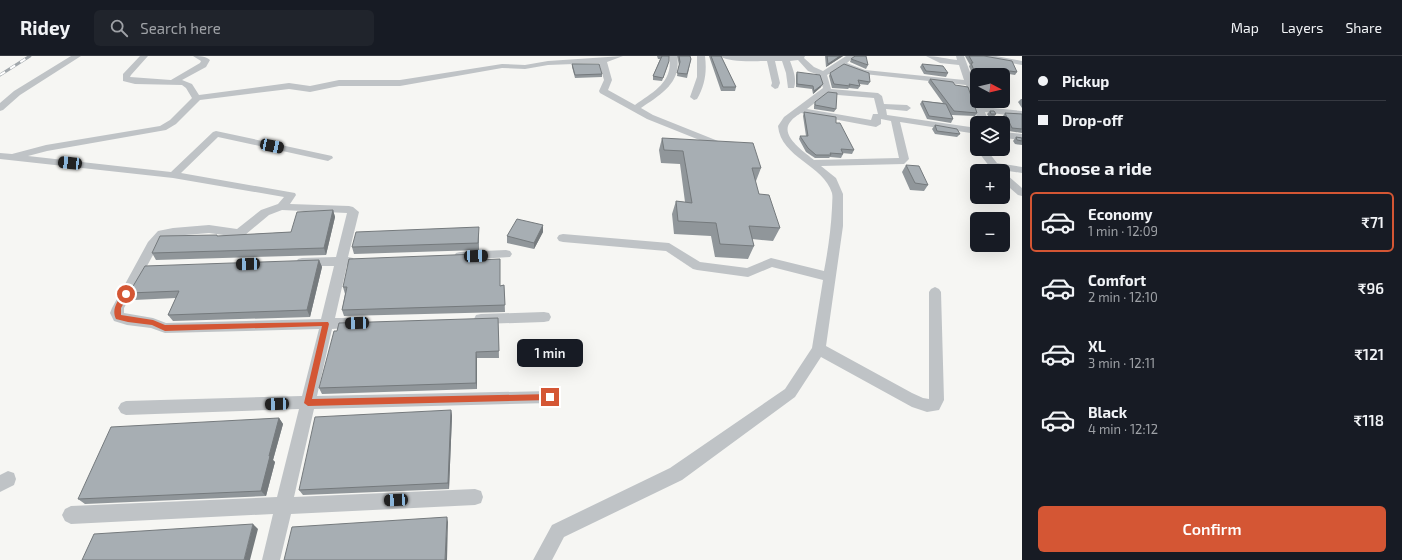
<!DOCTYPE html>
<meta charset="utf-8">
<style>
:root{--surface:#171b24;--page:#20242c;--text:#f1f3f6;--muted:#9ea1a6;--line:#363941;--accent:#d45634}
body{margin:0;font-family:"Exo 2",sans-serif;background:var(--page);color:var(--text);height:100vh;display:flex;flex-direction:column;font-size:15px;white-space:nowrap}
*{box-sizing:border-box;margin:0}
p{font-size:13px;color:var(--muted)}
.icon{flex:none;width:22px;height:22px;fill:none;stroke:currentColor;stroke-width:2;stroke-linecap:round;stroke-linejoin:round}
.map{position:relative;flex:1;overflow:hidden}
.details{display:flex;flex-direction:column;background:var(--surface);width:380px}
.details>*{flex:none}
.banner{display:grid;align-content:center;height:88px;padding:0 16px;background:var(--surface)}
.needle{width:26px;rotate:97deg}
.fabs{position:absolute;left:970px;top:12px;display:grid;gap:8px}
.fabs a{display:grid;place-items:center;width:40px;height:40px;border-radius:6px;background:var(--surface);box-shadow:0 4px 16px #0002;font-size:20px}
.end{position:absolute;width:18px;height:18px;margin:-9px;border:5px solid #d45634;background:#fff;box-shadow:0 0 0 2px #fff}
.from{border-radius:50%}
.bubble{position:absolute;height:28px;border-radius:6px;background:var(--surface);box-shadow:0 4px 16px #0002;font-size:13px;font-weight:600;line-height:28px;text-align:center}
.car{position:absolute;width:12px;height:24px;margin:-12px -6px;border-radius:5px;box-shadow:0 0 3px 1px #0007;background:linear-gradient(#222 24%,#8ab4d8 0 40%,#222 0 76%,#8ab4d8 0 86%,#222 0)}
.banner b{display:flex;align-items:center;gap:14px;height:38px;font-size:15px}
.banner b+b{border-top:1px solid var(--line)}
.banner i{width:10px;height:10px;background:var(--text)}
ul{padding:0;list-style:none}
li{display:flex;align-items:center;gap:12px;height:60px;margin:0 8px 6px;padding:0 8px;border:2px solid transparent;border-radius:6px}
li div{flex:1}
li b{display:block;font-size:15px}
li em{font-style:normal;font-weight:600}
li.current{border-color:var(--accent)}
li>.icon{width:36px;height:36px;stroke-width:1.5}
h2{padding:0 16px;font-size:18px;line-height:48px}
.cta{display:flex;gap:8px;margin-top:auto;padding:8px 16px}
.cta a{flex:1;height:46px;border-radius:6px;background:var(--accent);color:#fff;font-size:16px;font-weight:600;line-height:46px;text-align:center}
header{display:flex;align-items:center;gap:24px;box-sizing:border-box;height:56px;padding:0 20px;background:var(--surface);border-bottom:1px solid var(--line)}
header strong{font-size:19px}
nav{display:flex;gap:22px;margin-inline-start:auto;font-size:14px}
.search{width:280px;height:36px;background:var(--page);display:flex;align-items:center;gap:10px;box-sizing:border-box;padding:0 14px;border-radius:6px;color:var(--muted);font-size:15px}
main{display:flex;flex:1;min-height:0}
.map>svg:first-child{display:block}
</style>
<header>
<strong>Ridey</strong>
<div class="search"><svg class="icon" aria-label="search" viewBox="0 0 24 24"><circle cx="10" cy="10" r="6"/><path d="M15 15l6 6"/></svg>Search here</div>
<nav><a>Map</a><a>Layers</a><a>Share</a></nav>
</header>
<main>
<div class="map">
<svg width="1022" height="504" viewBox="0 0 1022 504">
<rect width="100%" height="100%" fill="#f6f6f3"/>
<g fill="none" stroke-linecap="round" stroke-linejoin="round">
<path fill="#bfc3c6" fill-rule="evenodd" d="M 71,0 L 81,0 L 20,39 L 3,54 L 0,55 L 0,47 L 14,35 Z
M 140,0 L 148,0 L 131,19 L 130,21 L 171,24 L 200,7 L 201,5 L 193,0 C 199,0 206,0 210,4 L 206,11 L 182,24 L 192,28 L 199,39 L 289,27 L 310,30 L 339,24 L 400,24 L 502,8 L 525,9 L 548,5 L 623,0 L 607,6 L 612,24 L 608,34 L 635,49 C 653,36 674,26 669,0 L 677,0 C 682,27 660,39 641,52 L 653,59 L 728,89 L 730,91 L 725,94 L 722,93 L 647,63 L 600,37 L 599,35 L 604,24 L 599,7 L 548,9 L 525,13 L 502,12 L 400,30 L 339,30 L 310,36 L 289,33 L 200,44 L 176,68 L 166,74 L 47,95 L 28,100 L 171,116 L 213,76 L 216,75 L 332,100 L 333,102 L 328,105 L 218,81 L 181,117 L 295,137 L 296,139 L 290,148 L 349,150 L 353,151 L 359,156 L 348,201 L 353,202 L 355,205 L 353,208 L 347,209 L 335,262 L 356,262 L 361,263 L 363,267 L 361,271 L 332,273 L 317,340 L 550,335 L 555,336 L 557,341 L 555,346 L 550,347 L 314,353 L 294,441 L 475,433 L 481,435 L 483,441 L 481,447 L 475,449 L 291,458 L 280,504 L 262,504 L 273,458 L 71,468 L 65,465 L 62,459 L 65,453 L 71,450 L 277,441 L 299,353 L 126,359 L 121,357 L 118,352 L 121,347 L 126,345 L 302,340 L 319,273 L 165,277 L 151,272 L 127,269 L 114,265 L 110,257 L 112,252 L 148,186 L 158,175 L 173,172 L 209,169 L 237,173 L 261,154 L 278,148 L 284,141 L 173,122 L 0,103 L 0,97 L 12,98 L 46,89 L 160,70 L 170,64 L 192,42 L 186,32 L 182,29 L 135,28 L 123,25 L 123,18 ZM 282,154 L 347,157 L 336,201 L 302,202 L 298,203 L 296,206 L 298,209 L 302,210 L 334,210 L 321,263 L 166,267 L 153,262 L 124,257 L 124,252 L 159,188 L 166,181 L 173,180 L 209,177 L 238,181 L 245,179 L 269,159 Z
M 697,0 L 705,0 C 707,16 705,29 697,43 L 694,44 L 690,41 L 697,21 Z
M 720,0 L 805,0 L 804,2 L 814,11 L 823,15 L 846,0 L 855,0 L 847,7 L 865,14 L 964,24 L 959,9 L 940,7 L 926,0 C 937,0 947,3 957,4 L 956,0 L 964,0 L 977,35 L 977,45 L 981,45 L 983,51 L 1022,55 L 1022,61 L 985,56 L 989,67 L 979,67 L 966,29 L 864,18 L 842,10 L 827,19 L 831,33 L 878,37 L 882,40 L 884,48 L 907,49 L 911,52 L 907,55 L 886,53 L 887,59 L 977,72 L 977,78 L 900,66 L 909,103 L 904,108 L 821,110 L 836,122 L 843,138 L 843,170 L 826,290 L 912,337 L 923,342 L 929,343 L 929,236 L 931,233 L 935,231 L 939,233 L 941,236 L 944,344 L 939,354 L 927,356 L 912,351 L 821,301 L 795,341 L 682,424 L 564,481 L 552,504 L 533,504 L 552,469 L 670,412 L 785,333 L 812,292 L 823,224 L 772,211 L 748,221 L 697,214 L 693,213 L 666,195 L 563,186 L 559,185 L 557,182 L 559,179 L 563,178 L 669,187 L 700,206 L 747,212 L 771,202 L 824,215 C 828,194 831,173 832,152 C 832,147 833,141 832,137 C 824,109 781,102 778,70 L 784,61 L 823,32 L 819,19 L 808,15 L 798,4 L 790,5 C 793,13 797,23 794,32 L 788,32 L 786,17 L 782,5 L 775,5 L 780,27 L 778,32 L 775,33 L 771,30 L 772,27 L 767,5 C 756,5 729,7 720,0 ZM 826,38 L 874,42 L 878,58 L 873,58 L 871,64 L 807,53 ZM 801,57 L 876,71 L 881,68 L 881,63 L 891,65 L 899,102 L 814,104 C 805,96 778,79 791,65 C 793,62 798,59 801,57 Z
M 979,0 L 996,0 L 1022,5 L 1022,9 L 983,2 Z
M 1003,76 L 1022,78 L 1022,84 L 1003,82 Z
M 977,92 L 977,93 L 986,93 L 997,107 L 1022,111 L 1022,117 L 1002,114 L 1003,115 L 993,115 L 976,93 Z
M 1003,118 L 1007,119 L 1022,132 L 1022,140 L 1018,139 L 1003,126 Z
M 506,194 L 510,195 L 512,198 L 510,201 L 460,204 L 456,203 L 454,200 L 456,197 L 460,196 Z
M 544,256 L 549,257 L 551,261 L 549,265 L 544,266 L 481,268 L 476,267 L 474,263 L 476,259 L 481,258 Z
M 8,415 L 14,417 L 16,423 L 14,429 L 0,436 L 0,419 Z"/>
<defs>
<path id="rail" d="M 0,19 L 30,0"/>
</defs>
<use href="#rail" stroke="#a1a7ab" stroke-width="3"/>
<use href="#rail" stroke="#fff" stroke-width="2" stroke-dasharray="6" stroke-linecap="butt"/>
</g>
<path fill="#90969a" d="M 657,0 L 669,0 L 668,9 L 662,25 L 653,24 L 653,20 L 660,3 L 658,3 Z
M 677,0 L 690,0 L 691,3 L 687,22 L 677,20 L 679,9 Z
M 709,0 L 721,0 L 736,31 L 735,35 L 721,35 Z
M 825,0 L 843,0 L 826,11 Z
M 965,0 L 984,0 L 1017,16 L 1015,19 L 997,16 L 977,19 L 977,29 L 976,29 L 969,10 L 970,9 Z
M 851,3 L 868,9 L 866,13 L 850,6 Z
M 572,8 L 602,18 L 602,21 L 575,22 L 572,11 Z
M 922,8 L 948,17 L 946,21 L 924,18 L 920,11 Z
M 797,16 L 821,31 L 813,38 L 812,33 L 796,31 L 796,19 Z
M 830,17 L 870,26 L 868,29 L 859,28 L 860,30 L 858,33 L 849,32 L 848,33 L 832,32 L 829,20 Z
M 930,23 L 955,29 L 977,57 L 975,60 L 952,59 L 953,63 L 951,67 L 927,63 L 920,48 L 922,45 L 943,47 L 928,26 Z
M 1021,43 L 1022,43 L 1022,52 L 1018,46 Z
M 982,45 L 989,45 L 990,47 L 988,50 L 984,50 Z
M 815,46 L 836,53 L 834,56 L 814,53 L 814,50 Z
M 990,55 L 996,58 L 993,62 L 989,61 L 987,58 Z
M 804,56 L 836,67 L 854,94 L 852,98 L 842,97 L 843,98 L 841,102 L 830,101 L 829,102 L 815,102 L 806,96 L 799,83 L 800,80 L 806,80 L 803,60 Z
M 1005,57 L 1022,58 L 1022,77 L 1009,75 L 1003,60 Z
M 935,69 L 960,78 L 957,81 L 935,78 L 932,73 Z
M 1016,81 L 1022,82 L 1022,89 L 1015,88 L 1013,85 Z
M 662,82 L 761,112 L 756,125 L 755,125 L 759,138 L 780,172 L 773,185 L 752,183 L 754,190 L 748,203 L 715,201 L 711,180 L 674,178 L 672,158 L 676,145 L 685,146 L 680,108 L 661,107 L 659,94 Z
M 906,109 L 928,129 L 924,135 L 910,134 L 902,116 Z
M 333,154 L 335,161 L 326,199 L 156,204 L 152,197 L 218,180 L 291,176 Z
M 543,169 L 543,176 L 534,193 L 507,187 L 507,180 Z
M 479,177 L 479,194 L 354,198 L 352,191 Z
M 319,204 L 322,211 L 310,261 L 173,265 L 168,259 L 176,242 L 134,244 L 129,237 Z
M 479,204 L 500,230 L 504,229 L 505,256 L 344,260 L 342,254 L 345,238 L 343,231 Z
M 498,262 L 499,302 L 477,302 L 477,333 L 322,338 L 319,332 Z
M 451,354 L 452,360 L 449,433 L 303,439 L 299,434 Z
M 279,362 L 283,368 L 273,404 L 275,406 L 266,440 L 85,448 L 78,443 Z"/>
<path fill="#757a7d" d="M 840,0 L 843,0 L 826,11 L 828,8 Z
M 823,28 L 821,31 L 813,38 L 814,35 Z
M 333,154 L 335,161 L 326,199 L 324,192 Z
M 543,169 L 543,176 L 534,193 L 534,187 Z
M 319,204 L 322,211 L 310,261 L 307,254 Z
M 476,296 L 477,302 L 477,333 L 476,327 Z
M 451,354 L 452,360 L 449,433 L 448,427 Z
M 279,362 L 283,368 L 273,404 L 275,406 L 266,440 L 261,435 L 269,400 Z
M 447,461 L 448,466 L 447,504 L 445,504 Z
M 253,468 L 258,473 L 250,504 L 244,504 Z"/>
<path fill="#a7aeb3" stroke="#757a7d" d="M 662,0 L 669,0 L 669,5 L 663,22 L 653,20 Z
M 679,0 L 690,0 L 691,3 L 687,18 L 677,17 L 680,6 Z
M 711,0 L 721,0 L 736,31 L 723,31 Z
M 827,0 L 840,0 L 828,8 Z
M 855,0 L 866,0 L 868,9 L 851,3 Z
M 969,0 L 984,0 L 1012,5 L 1017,16 L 995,13 L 999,19 L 977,19 L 977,22 L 971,7 L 973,7 Z
M 572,8 L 599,8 L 602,18 L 575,19 Z
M 844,8 L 869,17 L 870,26 L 858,24 L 860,30 L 849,28 L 850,30 L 834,28 L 830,17 Z
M 922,8 L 943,10 L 948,17 L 926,15 Z
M 797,16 L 820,19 L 823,28 L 814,35 L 813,30 L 797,28 Z
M 930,23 L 953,26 L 955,29 L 968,31 L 977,57 L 954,55 Z
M 828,36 L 837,37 L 836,53 L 815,49 L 815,46 Z
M 922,45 L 946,48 L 953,63 L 929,60 Z
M 990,55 L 994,55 L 996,58 L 991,58 Z
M 804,56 L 836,61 L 836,67 L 840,67 L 854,94 L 841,93 L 843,98 L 830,97 L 831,99 L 816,99 L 808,92 L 800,80 L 808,80 Z
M 1005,57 L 1022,58 L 1022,73 L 1012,72 Z
M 935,69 L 957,73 L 960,78 L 937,75 Z
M 1016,81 L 1022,82 L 1022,85 L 1017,84 Z
M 662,82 L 753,87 L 761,112 L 752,112 L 759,138 L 769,139 L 780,172 L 749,170 L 754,190 L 720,188 L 716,167 L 678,165 L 676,145 L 692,147 L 683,95 L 664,94 Z
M 906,109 L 919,110 L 928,129 L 915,127 Z
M 333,154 L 324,192 L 152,197 L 160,180 L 217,179 L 217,180 L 291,176 L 297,156 Z
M 517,163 L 543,169 L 534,187 L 507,180 Z
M 479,171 L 478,187 L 352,191 L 356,176 Z
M 478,198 L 478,204 L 500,203 L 500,230 L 504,229 L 505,249 L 342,254 L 347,231 L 343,231 L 349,203 Z
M 319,204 L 307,254 L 168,259 L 179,235 L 129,237 L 145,210 Z
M 498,262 L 499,295 L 476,296 L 476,327 L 319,332 L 334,275 L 337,275 L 339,267 Z
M 451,354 L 448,427 L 299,434 L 315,361 Z
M 279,362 L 269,400 L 270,400 L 261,435 L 78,443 L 111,371 Z
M 447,461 L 445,504 L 284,504 L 292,471 Z
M 253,468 L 244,504 L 82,504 L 94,478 Z"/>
<path fill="#d45634" d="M 123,236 L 128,236 L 129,238 L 121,252 L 121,259 L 153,264 L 165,269 L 328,266 L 329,268 L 312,343 L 550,338 L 553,341 L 550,344 L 308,350 L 304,347 L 322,270 L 165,275 L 152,269 L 128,266 L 116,263 C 111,253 118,245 123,236 Z"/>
</svg>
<div class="fabs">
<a><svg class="needle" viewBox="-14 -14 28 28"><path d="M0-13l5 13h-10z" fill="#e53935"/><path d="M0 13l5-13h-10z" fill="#9ea1a6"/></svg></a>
<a><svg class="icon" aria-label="layers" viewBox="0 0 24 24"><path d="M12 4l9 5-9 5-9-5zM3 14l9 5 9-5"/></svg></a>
<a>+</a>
<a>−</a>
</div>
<i class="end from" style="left:126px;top:238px"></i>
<i class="end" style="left:550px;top:341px"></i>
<div class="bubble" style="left:517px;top:283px;width:66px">1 min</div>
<i class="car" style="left:272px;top:90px;rotate:102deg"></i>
<i class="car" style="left:70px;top:107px;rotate:276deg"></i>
<i class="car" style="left:476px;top:200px;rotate:88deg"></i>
<i class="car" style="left:248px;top:208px;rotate:268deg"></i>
<i class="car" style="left:357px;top:267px;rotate:268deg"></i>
<i class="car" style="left:277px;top:348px;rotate:268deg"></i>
<i class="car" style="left:396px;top:444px;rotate:267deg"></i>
</div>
<section class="details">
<div class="banner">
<b><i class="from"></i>Pickup</b>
<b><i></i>Drop-off</b>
</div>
<h2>Choose a ride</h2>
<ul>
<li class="current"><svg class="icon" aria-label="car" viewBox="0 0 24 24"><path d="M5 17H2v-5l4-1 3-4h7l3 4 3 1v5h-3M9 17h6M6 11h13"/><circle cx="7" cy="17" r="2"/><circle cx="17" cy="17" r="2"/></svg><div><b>Economy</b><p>1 min · 12:09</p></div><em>₹71</em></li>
<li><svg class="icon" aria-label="car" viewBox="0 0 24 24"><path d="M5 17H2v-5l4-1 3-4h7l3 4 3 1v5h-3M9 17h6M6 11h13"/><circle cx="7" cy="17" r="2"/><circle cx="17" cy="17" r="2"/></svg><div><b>Comfort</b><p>2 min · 12:10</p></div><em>₹96</em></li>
<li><svg class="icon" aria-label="car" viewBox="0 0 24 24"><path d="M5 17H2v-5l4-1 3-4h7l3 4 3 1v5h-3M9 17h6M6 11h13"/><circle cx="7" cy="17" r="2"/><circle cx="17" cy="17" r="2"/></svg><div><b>XL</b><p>3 min · 12:11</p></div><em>₹121</em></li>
<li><svg class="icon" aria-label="car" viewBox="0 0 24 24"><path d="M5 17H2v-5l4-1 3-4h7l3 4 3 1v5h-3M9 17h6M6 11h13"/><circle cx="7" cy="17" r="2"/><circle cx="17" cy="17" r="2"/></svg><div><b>Black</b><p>4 min · 12:12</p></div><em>₹118</em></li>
</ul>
<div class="cta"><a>Confirm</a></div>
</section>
</main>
